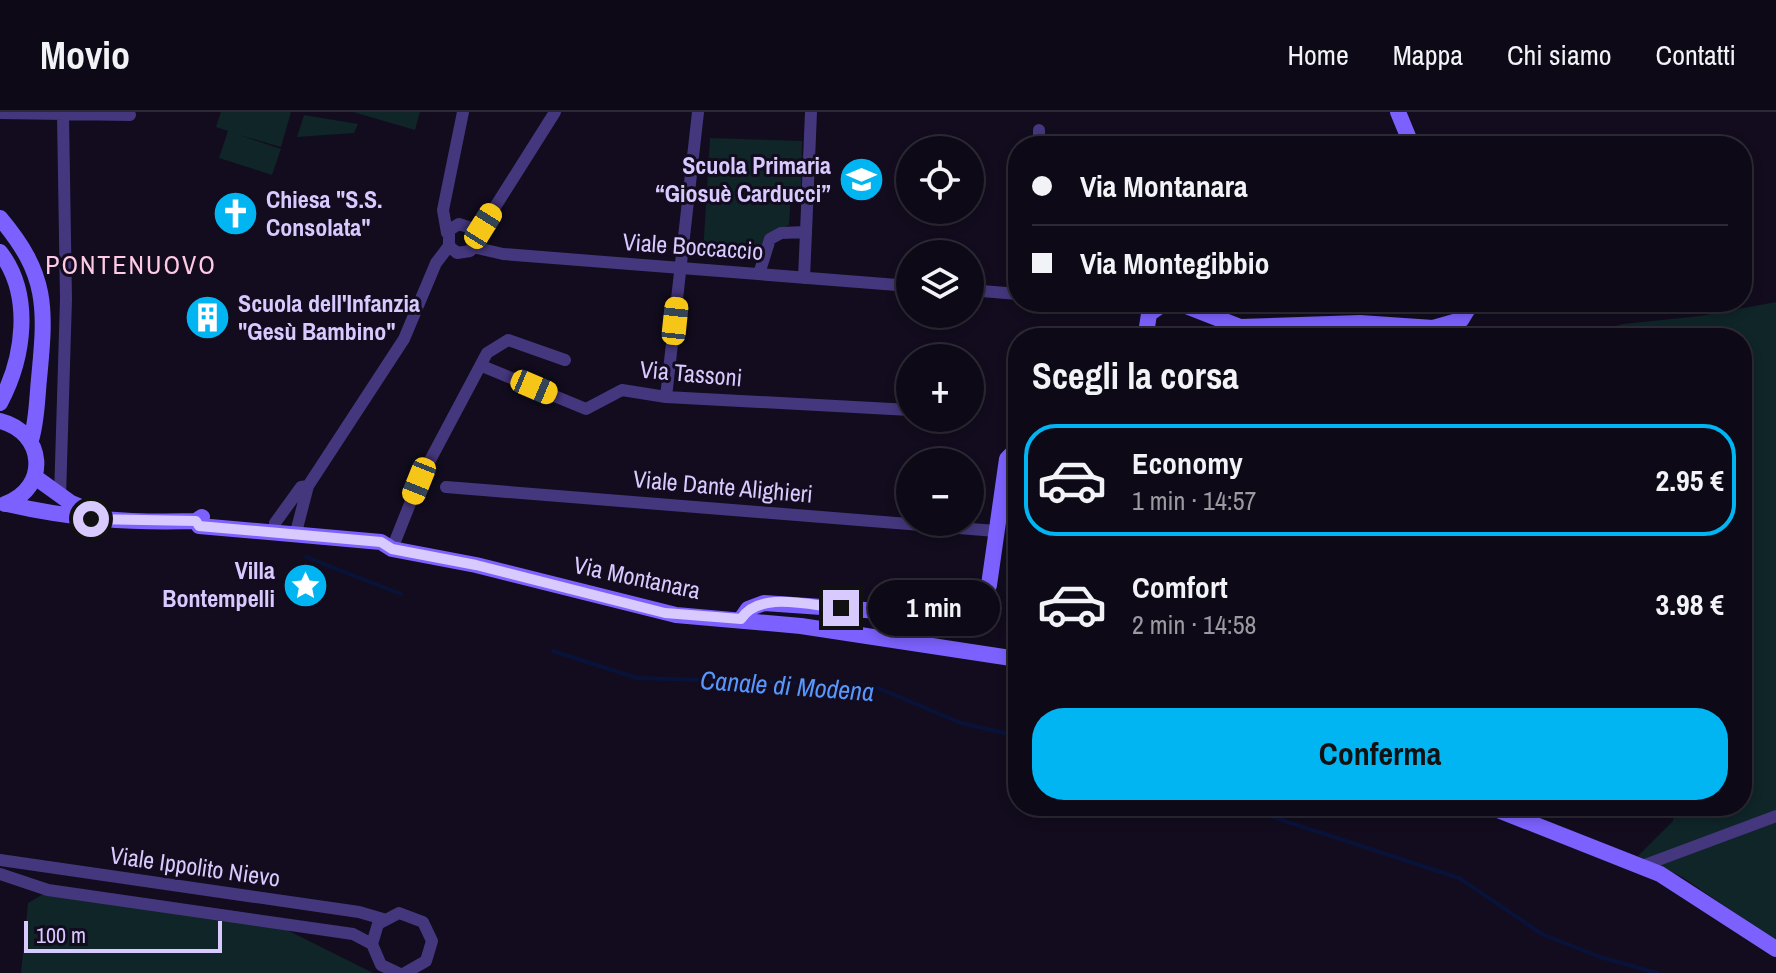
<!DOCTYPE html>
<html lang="it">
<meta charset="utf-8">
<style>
:root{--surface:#0e0916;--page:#17121f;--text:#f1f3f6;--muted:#9b9aa1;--line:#2e2a35;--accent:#01b5f2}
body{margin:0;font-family:"Archivo Narrow",sans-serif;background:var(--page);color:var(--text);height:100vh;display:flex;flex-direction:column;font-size:30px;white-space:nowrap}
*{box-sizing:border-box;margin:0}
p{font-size:26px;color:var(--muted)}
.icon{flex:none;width:44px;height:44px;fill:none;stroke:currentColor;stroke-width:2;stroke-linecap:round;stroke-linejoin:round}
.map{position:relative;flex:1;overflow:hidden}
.details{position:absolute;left:1008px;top:216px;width:744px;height:488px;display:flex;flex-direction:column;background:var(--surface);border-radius:32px;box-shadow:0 4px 12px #0003,0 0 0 2px var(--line)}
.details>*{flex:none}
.hud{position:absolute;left:1008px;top:24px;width:744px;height:176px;border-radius:32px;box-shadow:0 4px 12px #0003,0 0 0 2px var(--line);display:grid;align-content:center;height:176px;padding:0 24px;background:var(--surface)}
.tools{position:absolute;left:896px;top:24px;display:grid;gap:16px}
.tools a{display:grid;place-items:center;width:88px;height:88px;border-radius:50%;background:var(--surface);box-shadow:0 4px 12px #0003,0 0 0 2px var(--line);font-size:40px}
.scale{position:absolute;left:24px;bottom:20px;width:198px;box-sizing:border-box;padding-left:8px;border:4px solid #d8c9ff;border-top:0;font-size:22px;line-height:28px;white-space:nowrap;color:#d8c9ff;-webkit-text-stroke:6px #120c1e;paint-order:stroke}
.end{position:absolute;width:36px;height:36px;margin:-18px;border:10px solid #d8c9ff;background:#111;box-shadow:0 0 0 4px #111}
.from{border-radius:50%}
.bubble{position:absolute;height:56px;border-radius:28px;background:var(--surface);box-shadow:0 4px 12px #0003,0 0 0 2px var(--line);font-size:26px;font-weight:800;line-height:56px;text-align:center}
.car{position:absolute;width:24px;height:48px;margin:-24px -12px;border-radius:10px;box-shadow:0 0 6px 2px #0007;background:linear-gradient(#f5c518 24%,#345 0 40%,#f5c518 0 76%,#345 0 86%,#f5c518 0)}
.hud b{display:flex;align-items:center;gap:28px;height:76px;font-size:30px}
.hud b+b{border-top:2px solid var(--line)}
.hud i{width:20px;height:20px;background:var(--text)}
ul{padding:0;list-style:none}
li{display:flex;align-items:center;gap:24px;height:112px;margin:0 16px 12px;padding:0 8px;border:4px solid transparent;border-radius:32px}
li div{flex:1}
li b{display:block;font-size:30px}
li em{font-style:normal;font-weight:800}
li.on{border-color:var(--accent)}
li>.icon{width:72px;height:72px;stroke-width:1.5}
h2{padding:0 24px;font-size:36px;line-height:96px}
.cta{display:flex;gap:16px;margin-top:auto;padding:16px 24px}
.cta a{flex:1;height:92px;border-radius:32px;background:var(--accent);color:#111;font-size:32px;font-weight:800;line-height:92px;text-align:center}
header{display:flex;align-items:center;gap:48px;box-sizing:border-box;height:112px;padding:0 40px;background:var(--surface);border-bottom:2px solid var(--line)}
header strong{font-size:38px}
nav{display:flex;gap:44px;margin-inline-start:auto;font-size:28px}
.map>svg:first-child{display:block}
</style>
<header>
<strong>Movio</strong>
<nav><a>Home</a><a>Mappa</a><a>Chi siamo</a><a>Contatti</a></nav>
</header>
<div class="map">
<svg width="1776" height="861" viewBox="0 0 1776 861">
<rect width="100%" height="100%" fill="#120c1e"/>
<path fill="#0f2528" d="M 221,0 L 291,0 L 281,35 L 239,23 L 281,37 L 272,63 L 219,46 L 228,19 L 216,15 Z
M 353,0 L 420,0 L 415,18 Z
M 304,3 L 358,12 L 354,21 L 297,25 Z
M 710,26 L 802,29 L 801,81 L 791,82 L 789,113 L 767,123 L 758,142 L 703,142 Z
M 1776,190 L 1776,829 L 1682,765 L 1638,744 L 1673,709 L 1676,694 L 1742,694 L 1742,226 L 1574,226 L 1623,212 L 1700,204 Z
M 57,774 L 255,802 L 373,861 L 21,861 L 28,791 Z"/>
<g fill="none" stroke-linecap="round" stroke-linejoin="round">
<path stroke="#09133a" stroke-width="4" d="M 306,445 L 401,482
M 553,539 L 637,566 L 871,573 L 961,611 L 1018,624
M 1239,694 L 1459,766 L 1542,822 L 1600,845 L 1657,861"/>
<path stroke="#44377d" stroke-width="12" d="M 0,1 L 130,3
M 1039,34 L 1039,18
M 471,116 L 483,114 L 555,0
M 806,120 L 811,0
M 447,121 L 443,98 L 463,0
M 473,135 L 503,142 L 910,174
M 759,162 L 770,127 L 781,121 L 806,120 L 804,166
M 970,178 L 1018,182
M 482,254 L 586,297 L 622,278 L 666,285 L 910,298
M 666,285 L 698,0
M 446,375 L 996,419
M 60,385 L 66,187 L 63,3
M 275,411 L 301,375 L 308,374
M 295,424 L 308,374 L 404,227 L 436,151 L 449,134 L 449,118 L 459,112 L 471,116 L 475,130 L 470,139 L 457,141 L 449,134
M 392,437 L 419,369 L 487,241 L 508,228 L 565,248
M 0,748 L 359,800 L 383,807
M 1642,754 L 1776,704
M 0,762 L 48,778 L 353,822 L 372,832
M 398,861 L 381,853 L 372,832 L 378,812 L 399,801 L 423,810 L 432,829 L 426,849 L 405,861"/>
<path stroke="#7d61fe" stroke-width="16" d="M 1398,0 L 1412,34
M 0,106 C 48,163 46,195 39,267 C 37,287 37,308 31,328
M 0,140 C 33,183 24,246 0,291
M 1176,190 L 1240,215 L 1360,211 L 1433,216 L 1461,208 L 1472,190
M 1151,226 L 1147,215 L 1149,202 L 1166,190
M 0,309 C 45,320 50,376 5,392
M 35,365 L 71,391 L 102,404
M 7,392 C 72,407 129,411 196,409 L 202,405
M 196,409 L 199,414 L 381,430 L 392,437 L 476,453 L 676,503 L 801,514 L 1018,547
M 741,507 L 748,497 L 764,491 L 952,504 L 977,494 L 989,473 L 1007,347 L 1018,336
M 1488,694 L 1660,762 L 1776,837"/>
</g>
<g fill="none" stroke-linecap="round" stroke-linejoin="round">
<path stroke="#d8c9ff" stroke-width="10" d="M 91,407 L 196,409 L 199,414 L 381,430 L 392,437 L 476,453 L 665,501 L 741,507 C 759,478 812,494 841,496"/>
</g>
<defs>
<symbol id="school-disc" viewBox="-11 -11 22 22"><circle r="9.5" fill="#01b5f2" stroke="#120c1e"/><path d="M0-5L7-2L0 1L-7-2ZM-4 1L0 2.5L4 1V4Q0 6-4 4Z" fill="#fff"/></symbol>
<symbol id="church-disc" viewBox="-11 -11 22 22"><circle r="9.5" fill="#01b5f2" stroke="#120c1e"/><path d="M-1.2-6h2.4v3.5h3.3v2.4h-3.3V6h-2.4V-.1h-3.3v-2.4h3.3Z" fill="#fff"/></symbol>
<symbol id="building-disc" viewBox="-11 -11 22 22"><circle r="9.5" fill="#01b5f2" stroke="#120c1e"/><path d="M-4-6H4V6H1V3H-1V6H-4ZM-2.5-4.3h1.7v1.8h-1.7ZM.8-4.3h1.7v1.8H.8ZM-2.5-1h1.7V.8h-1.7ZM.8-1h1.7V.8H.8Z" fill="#fff"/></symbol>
<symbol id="sight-disc" viewBox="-11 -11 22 22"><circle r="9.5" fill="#01b5f2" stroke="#120c1e"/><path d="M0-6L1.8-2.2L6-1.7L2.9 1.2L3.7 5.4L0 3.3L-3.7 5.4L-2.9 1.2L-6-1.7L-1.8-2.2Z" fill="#fff"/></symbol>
</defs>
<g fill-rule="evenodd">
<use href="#school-disc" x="836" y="42" width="51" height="51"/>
<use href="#church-disc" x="210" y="76" width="51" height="51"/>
<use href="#building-disc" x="182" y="180" width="51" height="51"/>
<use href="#sight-disc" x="280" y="448" width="51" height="51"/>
</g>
<g text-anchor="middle" stroke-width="6" stroke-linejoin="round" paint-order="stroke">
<g font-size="24" font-weight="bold" fill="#d8c9ff" stroke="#120c1e" text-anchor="end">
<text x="831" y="62">Scuola Primaria<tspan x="831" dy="28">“Giosuè Carducci”</tspan></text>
<text x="266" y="96" text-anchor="start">Chiesa "S.S.<tspan x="266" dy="28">Consolata"</tspan></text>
<text x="238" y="200" text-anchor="start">Scuola dell'Infanzia<tspan x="238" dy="28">"Gesù Bambino"</tspan></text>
<text x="275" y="467">Villa<tspan x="275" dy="28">Bontempelli</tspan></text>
</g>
<g font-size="24" fill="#d8c9ff" stroke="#120c1e">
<text transform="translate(693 135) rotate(4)" y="8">Viale Boccaccio</text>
<text transform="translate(691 262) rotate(5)" y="8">Via Tassoni</text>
<text transform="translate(723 375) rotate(5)" y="8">Viale Dante Alighieri</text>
<text transform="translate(637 466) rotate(12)" y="8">Via Montanara</text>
<text transform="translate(195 755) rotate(8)" y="8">Viale Ippolito Nievo</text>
</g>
<g font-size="26" letter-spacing="2" fill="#ffcbe4" stroke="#120c1e">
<text x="131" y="162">PONTENUOVO</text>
</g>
<g font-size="26" font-style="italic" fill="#5897fe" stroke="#120c1e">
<text transform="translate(787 574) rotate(4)" y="9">Canale di Modena</text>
</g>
</g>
</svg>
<div class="tools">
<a><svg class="icon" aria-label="locate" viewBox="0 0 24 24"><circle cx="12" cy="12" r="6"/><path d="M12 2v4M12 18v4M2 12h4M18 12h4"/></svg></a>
<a><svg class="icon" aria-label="layers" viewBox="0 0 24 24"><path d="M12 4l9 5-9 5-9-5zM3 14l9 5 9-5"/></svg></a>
<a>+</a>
<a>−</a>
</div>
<div class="scale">100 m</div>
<i class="end from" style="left:91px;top:407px"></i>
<i class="end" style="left:841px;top:496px"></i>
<div class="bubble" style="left:868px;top:468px;width:132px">1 min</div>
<i class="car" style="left:483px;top:114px;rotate:32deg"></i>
<i class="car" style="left:675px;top:209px;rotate:6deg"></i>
<i class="car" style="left:534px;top:275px;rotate:113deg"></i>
<i class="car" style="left:419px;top:369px;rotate:202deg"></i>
<div class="hud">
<b><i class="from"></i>Via Montanara</b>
<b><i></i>Via Montegibbio</b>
</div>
<section class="details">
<h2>Scegli la corsa</h2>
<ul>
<li class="on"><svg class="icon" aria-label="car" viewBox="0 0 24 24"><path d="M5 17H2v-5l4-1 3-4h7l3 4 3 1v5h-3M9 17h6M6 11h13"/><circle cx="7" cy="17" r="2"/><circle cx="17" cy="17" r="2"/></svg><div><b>Economy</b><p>1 min · 14:57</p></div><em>2.95 €</em></li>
<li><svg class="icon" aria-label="car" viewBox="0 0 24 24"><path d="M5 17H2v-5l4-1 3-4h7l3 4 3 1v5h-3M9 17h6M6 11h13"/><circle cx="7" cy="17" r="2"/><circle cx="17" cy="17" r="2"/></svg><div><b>Comfort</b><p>2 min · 14:58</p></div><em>3.98 €</em></li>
</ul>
<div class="cta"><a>Conferma</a></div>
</section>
</div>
